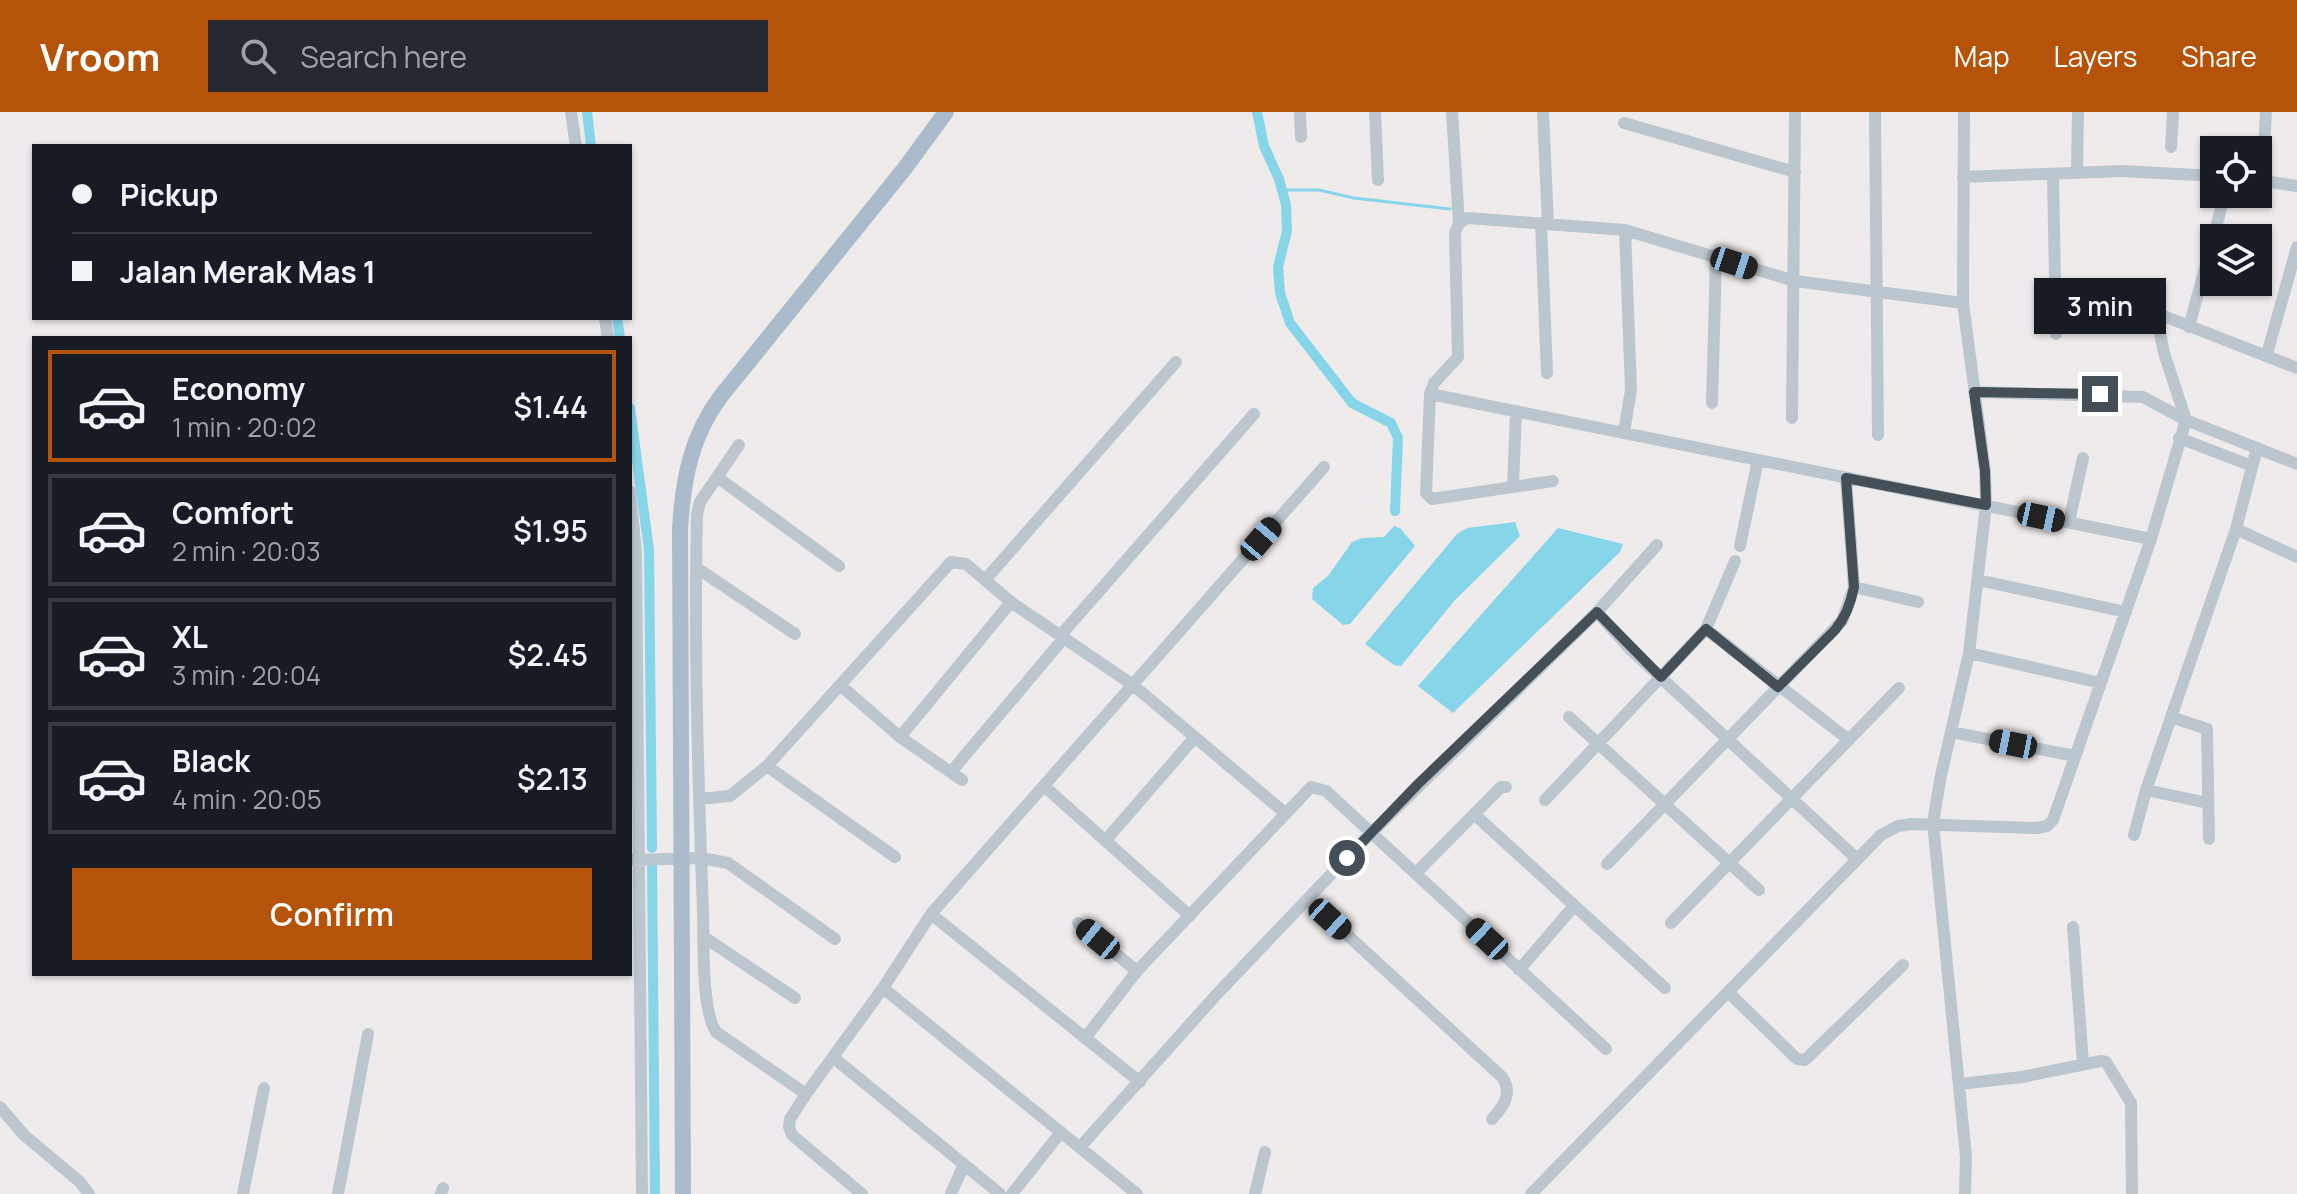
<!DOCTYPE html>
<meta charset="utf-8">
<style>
:root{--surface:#171b24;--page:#242831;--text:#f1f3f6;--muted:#9ea1a6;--line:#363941;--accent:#b45309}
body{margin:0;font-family:Manrope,sans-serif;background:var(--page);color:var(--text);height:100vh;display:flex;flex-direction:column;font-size:30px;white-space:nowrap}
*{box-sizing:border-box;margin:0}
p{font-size:26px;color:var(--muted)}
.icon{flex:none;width:44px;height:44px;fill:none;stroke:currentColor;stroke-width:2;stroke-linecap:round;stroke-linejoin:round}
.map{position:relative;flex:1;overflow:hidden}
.details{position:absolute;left:32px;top:224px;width:600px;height:640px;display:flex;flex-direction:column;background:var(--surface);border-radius:0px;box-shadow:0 2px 6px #0004}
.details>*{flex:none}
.top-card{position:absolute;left:32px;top:32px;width:600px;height:176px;border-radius:0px;box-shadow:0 2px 6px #0004;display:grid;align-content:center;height:176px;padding:0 40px;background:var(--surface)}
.controls{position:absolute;left:2200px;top:24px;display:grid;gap:16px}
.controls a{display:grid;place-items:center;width:72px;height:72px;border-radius:0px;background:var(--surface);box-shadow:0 2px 6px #0004;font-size:40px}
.end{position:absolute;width:36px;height:36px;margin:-18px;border:10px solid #444f58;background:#fff;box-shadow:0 0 0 4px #fff}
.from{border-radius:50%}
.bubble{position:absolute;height:56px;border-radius:0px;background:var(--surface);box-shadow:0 2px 6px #0004;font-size:26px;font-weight:600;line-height:56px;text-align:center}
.car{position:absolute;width:24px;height:48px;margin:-24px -12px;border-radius:10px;box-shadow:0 0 6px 2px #0007;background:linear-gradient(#222 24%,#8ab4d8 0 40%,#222 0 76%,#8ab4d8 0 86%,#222 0)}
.top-card b{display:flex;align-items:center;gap:28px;height:76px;font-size:30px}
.top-card b+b{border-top:2px solid var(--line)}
.top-card i{width:20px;height:20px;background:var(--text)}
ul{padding:14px 0 0;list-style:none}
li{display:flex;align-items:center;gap:24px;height:112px;margin:0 16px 12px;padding:0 24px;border:4px solid var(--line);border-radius:0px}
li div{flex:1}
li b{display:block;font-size:30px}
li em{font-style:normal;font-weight:600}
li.on{border-color:var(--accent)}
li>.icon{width:72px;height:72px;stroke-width:1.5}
.primary-button{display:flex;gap:16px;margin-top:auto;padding:16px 40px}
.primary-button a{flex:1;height:92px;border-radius:0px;background:var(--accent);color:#fff;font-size:32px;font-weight:600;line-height:92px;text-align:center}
header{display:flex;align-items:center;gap:48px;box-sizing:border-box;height:112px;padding:0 40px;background:var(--accent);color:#fff}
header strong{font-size:38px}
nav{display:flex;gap:44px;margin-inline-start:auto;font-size:28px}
.search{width:560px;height:72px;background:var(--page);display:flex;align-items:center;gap:20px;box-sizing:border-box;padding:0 28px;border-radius:0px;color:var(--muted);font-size:30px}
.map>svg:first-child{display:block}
</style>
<header>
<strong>Vroom</strong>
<div class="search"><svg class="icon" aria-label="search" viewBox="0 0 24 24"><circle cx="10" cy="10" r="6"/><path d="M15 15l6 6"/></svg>Search here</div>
<nav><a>Map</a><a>Layers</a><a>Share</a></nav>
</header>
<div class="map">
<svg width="2297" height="1082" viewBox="0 0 2297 1082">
<rect width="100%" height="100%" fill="#efebeb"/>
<path fill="#87d5e9" d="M 1515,410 L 1520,424 L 1455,488 L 1401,554 L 1394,553 L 1365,532 L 1457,422 L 1467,416 Z
M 1394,414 L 1400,416 L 1415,434 L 1350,512 L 1343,513 L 1312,487 L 1313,476 L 1328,464 L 1352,430 L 1362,426 L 1384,425 Z
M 1558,416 L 1623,432 L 1620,440 L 1453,601 L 1418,574 Z"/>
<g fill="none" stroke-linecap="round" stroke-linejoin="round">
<path stroke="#87d5e9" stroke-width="3" d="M 1282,78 L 1319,78 L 1354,86 L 1450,97"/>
<path stroke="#87d5e9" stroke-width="10" d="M 587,0 L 591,34
M 1257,0 L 1264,34 L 1279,67 L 1286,93 L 1287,119 L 1278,155 L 1280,181 L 1290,211 L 1352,291 L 1391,311 L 1398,326 L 1395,399
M 617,206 L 620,226
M 630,296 L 649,438 L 652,736
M 652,748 L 655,1082"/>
<path stroke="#bcc6ce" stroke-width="12" d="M 571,0 L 576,34
M 1300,0 L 1301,25
M 1375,0 L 1378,68
M 1452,0 L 1459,111 L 1455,121 L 1458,245 L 1434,271 L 1430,282 L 1426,381 L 1432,387 L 1553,369
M 1543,0 L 1548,112
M 1875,0 L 1878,323
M 1964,0 L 1963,191 L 1985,359 L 1986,393 L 1969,541 L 1940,668 L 1933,711 L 1966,1045 L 1965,1082
M 1624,11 L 1795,60
M 2171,35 L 2173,0
M 2077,60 L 2078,0
M 2053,62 L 2056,222
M 1963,65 L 2123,59 L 2214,64
M 2258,68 L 2297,74
M 2262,69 L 2266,0
M 1459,111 L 1468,106 L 1625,118 L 1795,169 L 1963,191
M 1541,111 L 1547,261
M 2156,201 L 2297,256
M 605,206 L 608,226
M 2189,215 L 2225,82
M 2267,242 L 2297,135
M 1974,280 L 2143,285 L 2186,308 L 2297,352
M 1430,282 L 2151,427
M 1712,291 L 1716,145
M 1792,306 L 1795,0
M 1624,320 L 1631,278 L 1625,118
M 2179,326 L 2252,354
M 739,333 L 700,390 L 697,402 C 694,534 698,667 703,799 C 704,828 701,897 716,920 L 806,982
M 717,365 L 839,454
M 1513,375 L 1516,299
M 630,379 L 636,440 L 642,1082
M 2069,410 L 2083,346
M 2236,417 L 2297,445
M 1740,434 L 1758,348
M 697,456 L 795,522
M 985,468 L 1176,250
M 1978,468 L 2126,500
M 1854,475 L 1918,490
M 1597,500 L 1630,537 L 1857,747
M 1706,517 L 1849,628
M 1060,524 L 1254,302
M 1969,541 L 2101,571
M 840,573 L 900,625 L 962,668
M 1569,605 L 1759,778
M 2171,605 L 2207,617 L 2209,727
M 1951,620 L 2075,644
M 900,625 L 1011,490
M 767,654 L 895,745
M 951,660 L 1063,527
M 1044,674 L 1190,804
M 2146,678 L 2208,691
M 699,687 L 730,684 L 767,654 L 951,450 L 966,452 L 1011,490 L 1133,573 L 1285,701
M 1545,688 L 1706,517 L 1735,449
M 1474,702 L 1665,876
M 2134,723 L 2146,678 L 2236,417 L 2257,336
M 1106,728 L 1195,625
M 632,748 L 701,746 L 728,751 L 835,827
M 1607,752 L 1842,509 L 1854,475 L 1846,366
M 1416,761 L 1501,675 L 1506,675
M 1308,787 L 1502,965 C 1513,981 1504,994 1492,1007
M 931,802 L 1140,970
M 1078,811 L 1137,859
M 1671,811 L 1899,576
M 2073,815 L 2083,952
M 704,825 L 795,886
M 1519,858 L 1574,794
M 883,876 L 1137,1082
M 1728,880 L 1797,947 L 1805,948 L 1903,853
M 1086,925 L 1137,859 L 1311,675 L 1326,679 L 1606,937
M 834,946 L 1000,1082
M 1959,972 L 2022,965 L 2101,949 L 2106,950 L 2131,991 L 2132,1082
M 0,995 L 24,1023 L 80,1070 L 89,1082
M 1081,1034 L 1217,882 L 1360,732 L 1597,500 L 1657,433
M 243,1082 L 264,976
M 338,1082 L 368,922
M 441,1082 L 443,1076
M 862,1082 L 792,1023 L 789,1015 L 790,1007 L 806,982 L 883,876 L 931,802 L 1324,355
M 951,1082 L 964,1052
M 1012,1082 L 1061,1020
M 1255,1082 L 1265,1040
M 1531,1082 L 1881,723 L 1898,714 L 1912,712 L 2037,716 L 2047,714 L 2053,708 L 2151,427 L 2186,308 L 2164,241 L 2156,201"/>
<path stroke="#abbbcb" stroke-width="16" d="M 683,1082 L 680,417 C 683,367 691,324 721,284 L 905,56 L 946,0"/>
</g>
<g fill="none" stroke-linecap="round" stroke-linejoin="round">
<path stroke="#444f58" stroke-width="10" d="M 1347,746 L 1418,672 L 1597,500 L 1661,565 L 1706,517 L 1778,575 L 1835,518 C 1846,505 1851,491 1854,475 L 1846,366 L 1986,393 L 1985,359 L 1974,280 L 2100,282"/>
</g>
</svg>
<div class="controls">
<a><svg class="icon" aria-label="locate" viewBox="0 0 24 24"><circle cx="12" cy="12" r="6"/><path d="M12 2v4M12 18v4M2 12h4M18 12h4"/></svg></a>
<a><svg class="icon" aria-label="layers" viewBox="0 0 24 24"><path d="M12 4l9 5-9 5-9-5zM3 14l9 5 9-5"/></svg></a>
</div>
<i class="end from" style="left:1347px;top:746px"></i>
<i class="end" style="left:2100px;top:282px"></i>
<div class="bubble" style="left:2034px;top:166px;width:132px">3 min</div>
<i class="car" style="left:1734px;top:151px;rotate:108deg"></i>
<i class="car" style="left:2041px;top:405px;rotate:102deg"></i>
<i class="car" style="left:1261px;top:427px;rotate:41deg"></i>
<i class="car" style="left:2013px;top:632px;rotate:281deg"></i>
<i class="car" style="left:1330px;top:807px;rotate:132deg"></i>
<i class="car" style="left:1098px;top:827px;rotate:309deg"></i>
<i class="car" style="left:1487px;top:827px;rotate:313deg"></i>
<div class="top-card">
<b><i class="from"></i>Pickup</b>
<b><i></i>Jalan Merak Mas 1</b>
</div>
<section class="details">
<ul>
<li class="on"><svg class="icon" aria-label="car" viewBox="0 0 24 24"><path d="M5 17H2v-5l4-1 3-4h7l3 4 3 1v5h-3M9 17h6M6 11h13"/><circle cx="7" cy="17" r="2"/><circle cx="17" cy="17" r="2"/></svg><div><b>Economy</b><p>1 min · 20:02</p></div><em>$1.44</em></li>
<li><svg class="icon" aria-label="car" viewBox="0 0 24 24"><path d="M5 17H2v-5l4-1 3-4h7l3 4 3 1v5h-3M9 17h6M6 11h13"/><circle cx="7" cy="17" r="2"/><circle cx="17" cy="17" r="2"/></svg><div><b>Comfort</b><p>2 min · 20:03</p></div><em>$1.95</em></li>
<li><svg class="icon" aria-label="car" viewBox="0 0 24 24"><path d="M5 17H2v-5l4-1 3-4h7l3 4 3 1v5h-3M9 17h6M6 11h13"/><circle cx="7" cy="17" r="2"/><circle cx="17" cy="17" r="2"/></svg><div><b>XL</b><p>3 min · 20:04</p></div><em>$2.45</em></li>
<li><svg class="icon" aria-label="car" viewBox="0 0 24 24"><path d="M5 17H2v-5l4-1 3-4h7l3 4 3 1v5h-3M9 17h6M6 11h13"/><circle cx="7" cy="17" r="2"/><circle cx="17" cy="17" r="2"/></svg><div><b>Black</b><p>4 min · 20:05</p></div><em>$2.13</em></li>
</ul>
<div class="primary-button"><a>Confirm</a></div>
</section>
</div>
